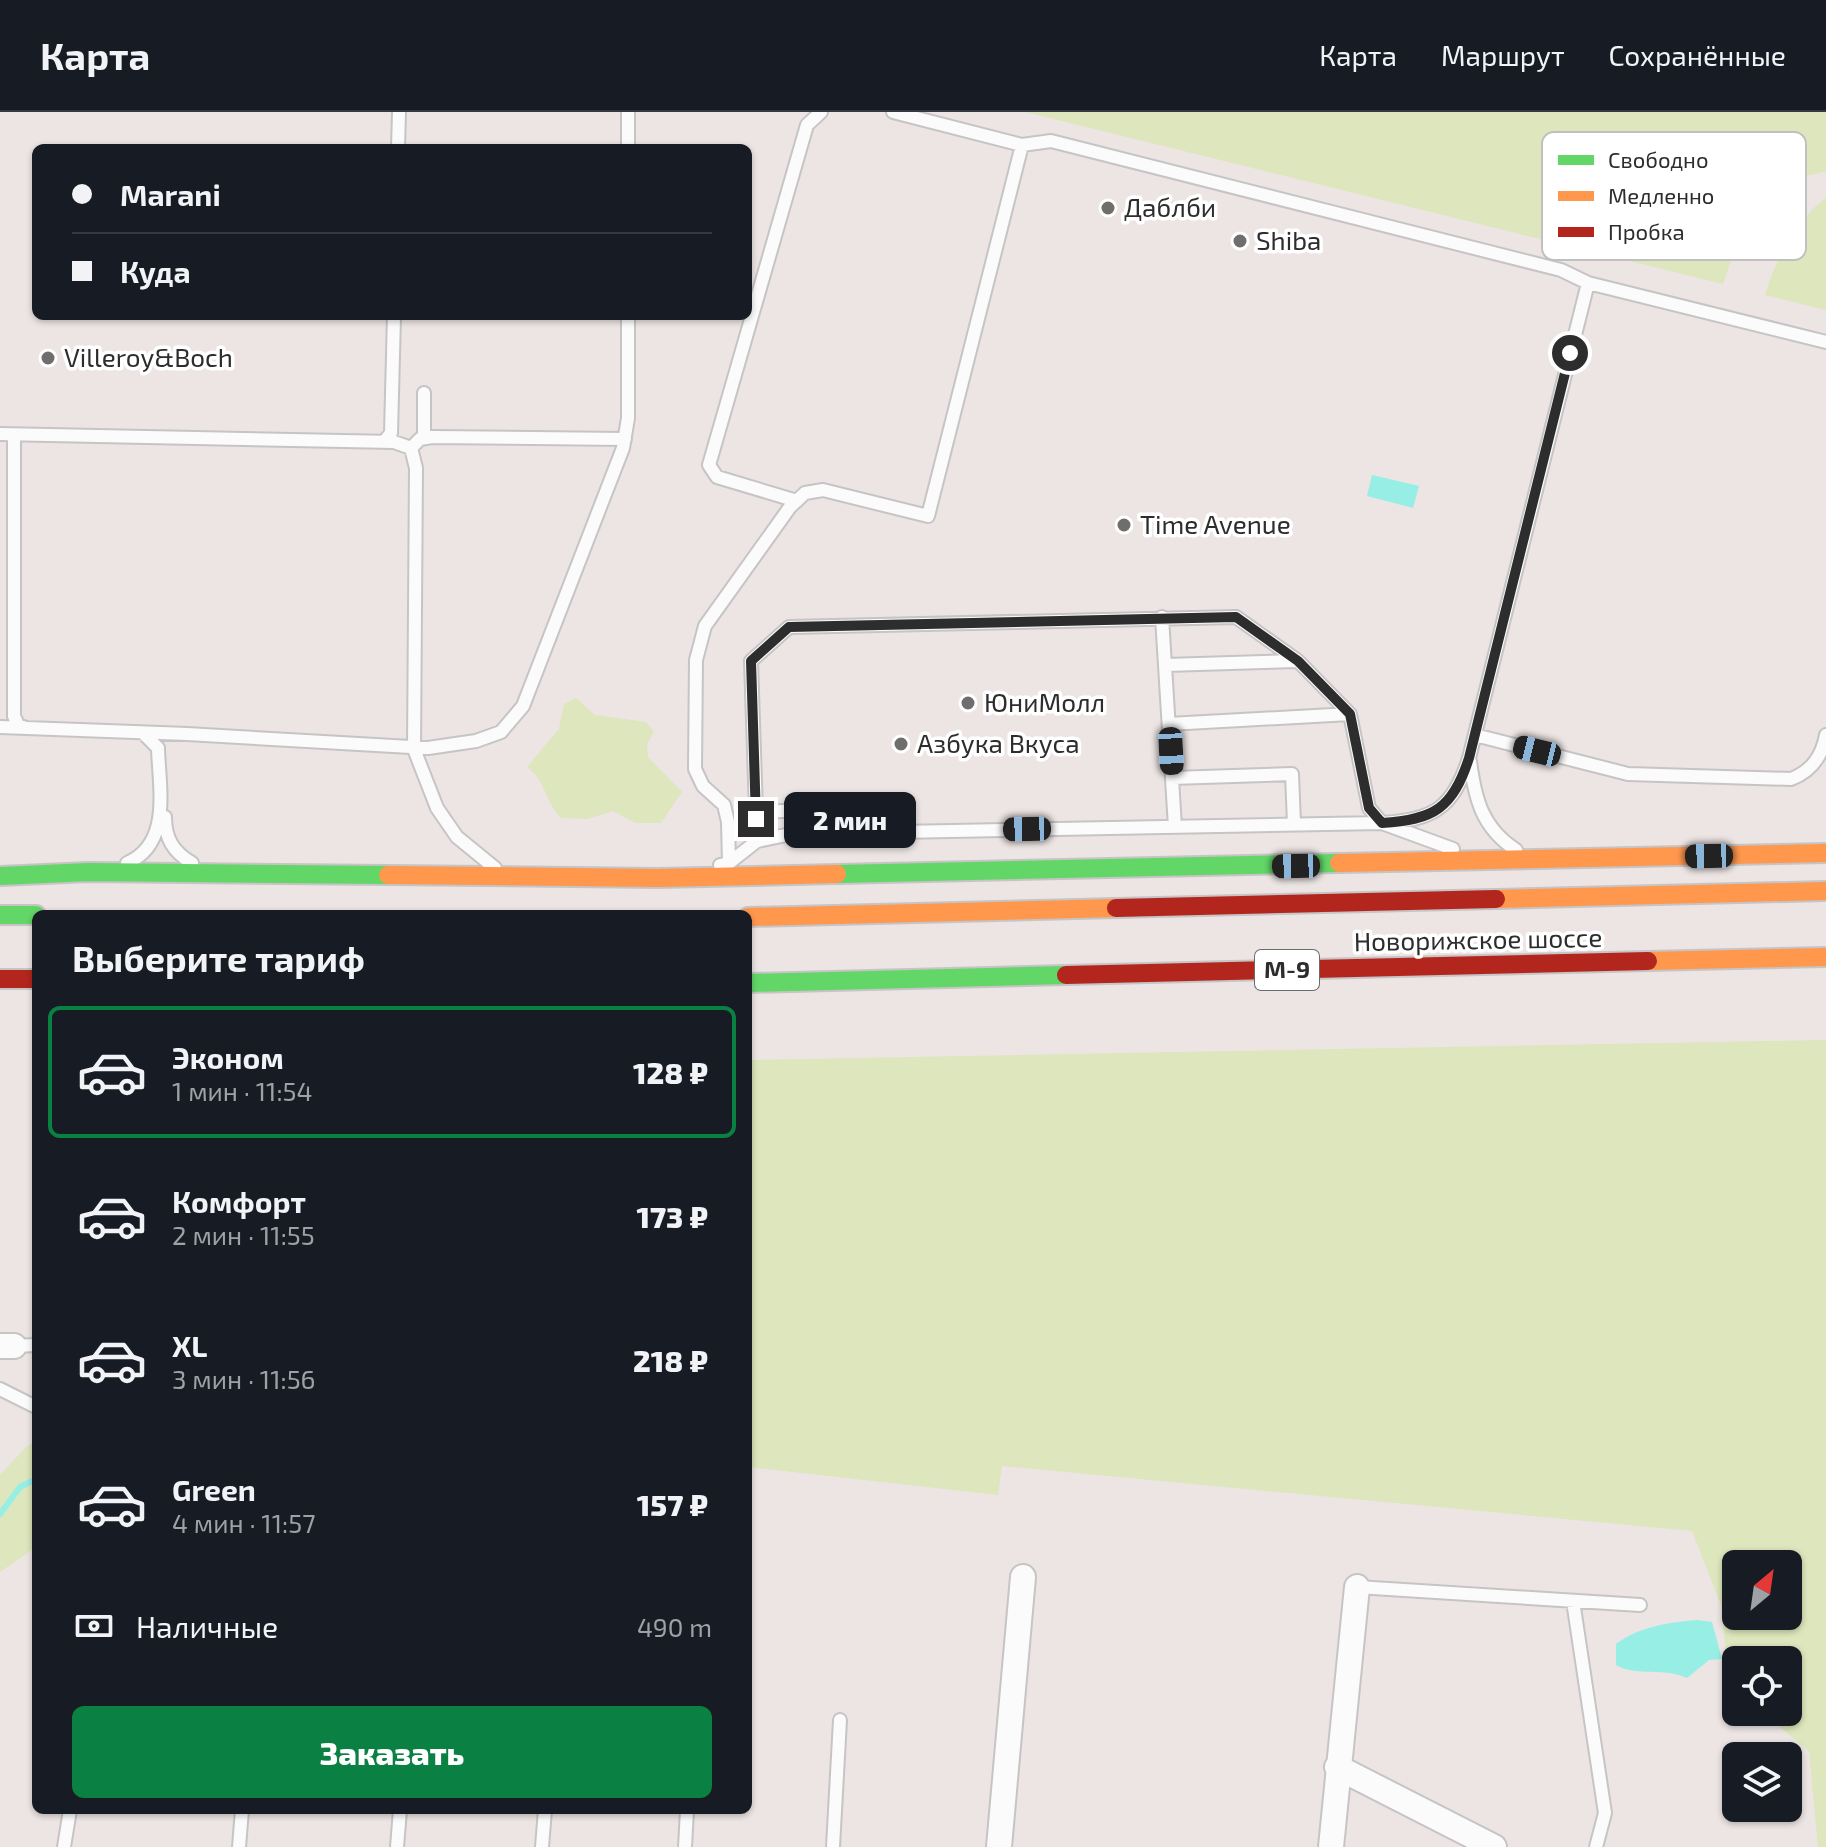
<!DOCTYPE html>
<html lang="ru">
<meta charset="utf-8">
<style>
:root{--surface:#171b24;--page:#242831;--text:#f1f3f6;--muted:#9ea1a6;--line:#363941;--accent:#0b8043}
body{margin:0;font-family:"Exo 2",sans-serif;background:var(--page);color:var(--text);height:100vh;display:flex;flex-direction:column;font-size:30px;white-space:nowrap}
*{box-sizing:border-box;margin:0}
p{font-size:26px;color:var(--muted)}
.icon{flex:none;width:44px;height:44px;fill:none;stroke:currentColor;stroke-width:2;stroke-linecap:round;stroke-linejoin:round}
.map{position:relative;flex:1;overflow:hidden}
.drawer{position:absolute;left:32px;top:798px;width:720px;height:904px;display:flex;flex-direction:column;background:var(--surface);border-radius:12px;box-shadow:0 2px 6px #0004}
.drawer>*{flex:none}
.guide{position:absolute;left:32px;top:32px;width:720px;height:176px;border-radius:12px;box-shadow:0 2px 6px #0004;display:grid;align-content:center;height:176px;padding:0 40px;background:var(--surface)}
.needle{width:52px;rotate:29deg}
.controls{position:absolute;left:1722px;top:1438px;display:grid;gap:16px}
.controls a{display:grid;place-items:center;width:80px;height:80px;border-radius:12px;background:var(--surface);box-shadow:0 2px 6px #0004;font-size:40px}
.end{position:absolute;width:36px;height:36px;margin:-18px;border:10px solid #2d2d2d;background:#fff;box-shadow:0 0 0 4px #fff}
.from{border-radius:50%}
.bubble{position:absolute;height:56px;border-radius:12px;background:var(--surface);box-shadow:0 2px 6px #0004;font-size:26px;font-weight:800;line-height:56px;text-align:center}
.car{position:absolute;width:24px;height:48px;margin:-24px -12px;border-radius:10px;box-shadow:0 0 6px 2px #0007;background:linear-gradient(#222 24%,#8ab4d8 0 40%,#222 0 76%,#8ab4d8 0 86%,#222 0)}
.guide b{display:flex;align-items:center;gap:28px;height:76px;font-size:30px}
.guide b+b{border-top:2px solid var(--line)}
.guide i{width:20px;height:20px;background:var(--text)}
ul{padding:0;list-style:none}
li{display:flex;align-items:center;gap:24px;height:132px;margin:0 16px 12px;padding:0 24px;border:4px solid transparent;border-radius:12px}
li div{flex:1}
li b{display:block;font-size:30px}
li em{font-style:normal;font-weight:800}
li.on{border-color:var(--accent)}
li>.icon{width:72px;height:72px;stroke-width:1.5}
h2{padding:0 40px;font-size:36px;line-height:96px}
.pay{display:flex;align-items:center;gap:20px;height:88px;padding:0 40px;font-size:30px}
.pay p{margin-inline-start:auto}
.cta{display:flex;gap:16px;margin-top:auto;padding:16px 40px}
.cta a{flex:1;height:92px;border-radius:12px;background:var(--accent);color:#fff;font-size:32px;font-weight:800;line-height:92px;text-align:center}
header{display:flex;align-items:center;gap:48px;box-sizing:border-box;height:112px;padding:0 40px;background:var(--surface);border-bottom:2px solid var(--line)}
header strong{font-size:38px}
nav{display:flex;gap:44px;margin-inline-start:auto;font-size:28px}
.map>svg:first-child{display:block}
</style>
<header>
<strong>Карта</strong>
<nav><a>Карта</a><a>Маршрут</a><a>Сохранённые</a></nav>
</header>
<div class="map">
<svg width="1826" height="1735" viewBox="0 0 1826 1735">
<rect width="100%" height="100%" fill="#ece5e4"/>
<path fill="#dde6bc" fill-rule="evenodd" d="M 1025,0 L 1826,0 L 1826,59 C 1812,64 1796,64 1782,69 C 1749,82 1734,142 1723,172 Z
M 1826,86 L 1826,198 L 1765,183 C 1775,149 1796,107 1826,86 Z
M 576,586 L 595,603 L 646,610 L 654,620 L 647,632 L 648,645 L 682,680 L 661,711 L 635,711 L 613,699 L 587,707 L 561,706 C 545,689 546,669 527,655 L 559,617 L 564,592 Z
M 1826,928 L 1826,1735 L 1818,1735 L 1809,1639 L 1761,1600 L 1788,1600 L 1788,1548 L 1736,1548 L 1736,1580 L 1730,1575 L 1721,1493 L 1692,1419 L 1002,1354 L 998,1383 L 748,1355 L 748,948 ZM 1736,1452 L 1788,1452 L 1788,1504 L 1736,1504 Z
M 36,1330 L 36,1435 L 0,1460 L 0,1363 L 26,1335 Z"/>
<path fill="#97eee5" d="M 1372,363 L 1419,374 L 1413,396 L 1367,384 Z
M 1697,1508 L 1712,1510 L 1722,1547 L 1709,1548 L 1687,1566 C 1665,1555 1636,1565 1616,1553 L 1616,1532 C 1638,1515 1670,1510 1697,1508 Z"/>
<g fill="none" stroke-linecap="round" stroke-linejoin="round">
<path stroke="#97eee5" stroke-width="6" d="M 0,1402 L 20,1375 L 36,1367"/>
<defs>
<path id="lane" d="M 628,0 L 628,36
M 893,0 L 1022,33
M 398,36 L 399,0
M 424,281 L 424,326
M 0,322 L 394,330 L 411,336 L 416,356 L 414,637 L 437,696 L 457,725 L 495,756
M 14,323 L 14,604 L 18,613 L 26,616
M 384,330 L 391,321 L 394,204
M 411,336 L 420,327 L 432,325 L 625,327
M 797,389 L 717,365 L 709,353 L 807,13 L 821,0
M 1162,505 L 1175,715
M 1166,553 L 1298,549
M 1169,612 L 1350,602
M 0,615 L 187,622 L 428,636 L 476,629 L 501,620 L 523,594 L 623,336 L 628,306 L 628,204
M 1475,623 L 1628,662 L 1791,667 C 1812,659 1822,644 1826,623
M 1470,649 C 1475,687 1482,716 1516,738
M 1172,666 L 1292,662 L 1294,712
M 756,700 L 840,697 L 847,703 L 849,721
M 165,705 C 165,726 173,740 192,751
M 757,729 L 751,549 L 789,515 L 1236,505 L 1298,549 L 1350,602 L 1369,696 L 1382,711 L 1453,737
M 127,751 C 172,732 159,675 158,636 L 144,622
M 729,751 L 728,710 L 724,693 L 703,674 L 695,657 L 696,548 L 705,514 L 790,395 L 805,381 L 823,378 L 928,404 L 1022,33 L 1051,29 L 1561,158 L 1588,171
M 720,753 L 729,751 L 757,729 L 791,722 L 1382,711 C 1434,708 1453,696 1469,646 L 1588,171 L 1826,230
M 14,1234 L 36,1233
M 0,1277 L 36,1295
M 1357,1475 L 1640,1493
M 1573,1489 L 1605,1701 L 1596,1735
M 64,1735 L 70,1698
M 239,1735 L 242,1698
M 397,1735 L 400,1698
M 542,1735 L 545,1698
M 685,1735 L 687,1698
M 833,1735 L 840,1608"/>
<path id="street" d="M 0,1234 L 14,1234
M 1337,1655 L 1494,1735
M 999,1735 L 1023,1465
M 1331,1735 L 1357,1475"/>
<path id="fast" d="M 837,762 L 1339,751
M 0,764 L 88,760 L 388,763
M 0,803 L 36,803
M 748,871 L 1066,863"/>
<path id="slow" d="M 1339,751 L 1826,741
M 388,763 L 658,766 L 837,762
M 1496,787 L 1826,779
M 748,805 L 1116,796
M 1648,849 L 1826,845"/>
<path id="jam" d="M 1116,796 L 1496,787
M 1066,863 L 1648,849
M 0,867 L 36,867"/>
</defs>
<use href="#lane" stroke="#c6c4c5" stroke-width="16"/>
<use href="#street" stroke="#c6c4c5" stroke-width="28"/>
<use href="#fast" stroke="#c6c4c5" stroke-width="22"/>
<use href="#slow" stroke="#c6c4c5" stroke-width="22"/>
<use href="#jam" stroke="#c6c4c5" stroke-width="22"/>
<use href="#lane" stroke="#fcfbfb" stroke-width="12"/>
<use href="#street" stroke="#fcfbfb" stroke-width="24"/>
<use href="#fast" stroke="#63d668" stroke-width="18"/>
<use href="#slow" stroke="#ff974d" stroke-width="18"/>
<use href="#jam" stroke="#b3261e" stroke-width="18"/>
</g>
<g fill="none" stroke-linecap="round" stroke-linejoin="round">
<path stroke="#2d2d2d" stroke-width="10" d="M 756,707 L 751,549 L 789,515 L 1236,505 L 1298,549 L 1350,602 L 1369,696 L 1382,711 C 1434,708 1453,696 1469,646 L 1570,241"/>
</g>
<g fill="#706d6d" stroke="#fff" stroke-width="3">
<circle cx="1108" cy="96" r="8"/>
<circle cx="1240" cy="129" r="8"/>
<circle cx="48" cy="246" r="8"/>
<circle cx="1124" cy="413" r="8"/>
<circle cx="968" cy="591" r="8"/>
<circle cx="901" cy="632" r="8"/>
</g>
<g text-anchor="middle" stroke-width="7" stroke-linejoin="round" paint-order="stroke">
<rect fill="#fff" stroke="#6c6c6c" stroke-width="2" x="1255" y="838" width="64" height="40" rx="6"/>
<g font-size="24" font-weight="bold" fill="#2d2d2d">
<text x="1287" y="866">М-9</text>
</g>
<g font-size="26" fill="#2d2d2d" stroke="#fff" text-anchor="start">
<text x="1124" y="105">Даблби</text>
<text x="1256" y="138">Shiba</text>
<text x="64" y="255">Villeroy&amp;Boch</text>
<text x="1140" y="422">Time Avenue</text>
<text x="984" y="600">ЮниМолл</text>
<text x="917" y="641">Азбука Вкуса</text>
</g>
<g font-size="26" fill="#2d2d2d" stroke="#fff">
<text transform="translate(1478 828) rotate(-1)" y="9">Новорижское шоссе</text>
</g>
</g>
<rect x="1542" y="20" width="264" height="128" rx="12" fill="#fff" stroke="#c0c0c0" stroke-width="2"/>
<rect x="1558" y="43" width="36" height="10" fill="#63d668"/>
<rect x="1558" y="79" width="36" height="10" fill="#ff974d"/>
<rect x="1558" y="115" width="36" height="10" fill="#b3261e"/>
<g font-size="22" fill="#2d2d2d">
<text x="1608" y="56">Свободно</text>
<text x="1608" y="92">Медленно</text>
<text x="1608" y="128">Пробка</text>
</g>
</svg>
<div class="controls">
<a><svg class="needle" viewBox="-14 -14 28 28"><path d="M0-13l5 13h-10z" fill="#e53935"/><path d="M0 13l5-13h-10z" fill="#9ea1a6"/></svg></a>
<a><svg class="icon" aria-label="locate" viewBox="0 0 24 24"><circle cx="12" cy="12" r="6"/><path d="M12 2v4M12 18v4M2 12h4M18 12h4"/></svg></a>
<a><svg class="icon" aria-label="layers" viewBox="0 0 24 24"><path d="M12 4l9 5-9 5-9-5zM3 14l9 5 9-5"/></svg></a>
</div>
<i class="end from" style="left:1570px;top:241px"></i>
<i class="end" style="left:756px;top:707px"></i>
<div class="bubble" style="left:784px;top:680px;width:132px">2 мин</div>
<i class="car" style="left:1171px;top:639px;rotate:177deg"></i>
<i class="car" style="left:1537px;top:639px;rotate:284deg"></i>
<i class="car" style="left:1027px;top:717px;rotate:269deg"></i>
<i class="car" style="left:1709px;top:744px;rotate:269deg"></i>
<i class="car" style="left:1296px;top:754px;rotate:269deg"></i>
<div class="guide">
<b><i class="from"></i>Marani</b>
<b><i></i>Куда</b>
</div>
<section class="drawer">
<h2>Выберите тариф</h2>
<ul>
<li class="on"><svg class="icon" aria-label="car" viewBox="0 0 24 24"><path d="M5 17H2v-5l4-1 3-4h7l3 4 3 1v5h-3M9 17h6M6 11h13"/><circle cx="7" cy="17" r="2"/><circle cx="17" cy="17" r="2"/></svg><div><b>Эконом</b><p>1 мин · 11:54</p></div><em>128 ₽</em></li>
<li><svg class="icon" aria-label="car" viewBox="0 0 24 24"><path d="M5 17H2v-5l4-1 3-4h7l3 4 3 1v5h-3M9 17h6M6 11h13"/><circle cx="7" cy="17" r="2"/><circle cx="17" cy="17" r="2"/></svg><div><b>Комфорт</b><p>2 мин · 11:55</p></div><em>173 ₽</em></li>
<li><svg class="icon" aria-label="car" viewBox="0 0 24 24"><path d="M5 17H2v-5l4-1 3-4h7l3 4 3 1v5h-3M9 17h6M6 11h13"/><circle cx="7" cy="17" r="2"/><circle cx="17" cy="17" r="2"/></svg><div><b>XL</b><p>3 мин · 11:56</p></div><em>218 ₽</em></li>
<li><svg class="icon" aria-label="car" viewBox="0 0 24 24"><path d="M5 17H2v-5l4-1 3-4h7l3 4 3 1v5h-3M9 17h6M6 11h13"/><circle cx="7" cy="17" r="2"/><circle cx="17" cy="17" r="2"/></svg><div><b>Green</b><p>4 мин · 11:57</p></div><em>157 ₽</em></li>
</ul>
<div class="pay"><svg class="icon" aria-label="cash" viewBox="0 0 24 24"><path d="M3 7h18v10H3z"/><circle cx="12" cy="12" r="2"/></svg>Наличные<p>490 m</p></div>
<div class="cta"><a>Заказать</a></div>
</section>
</div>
